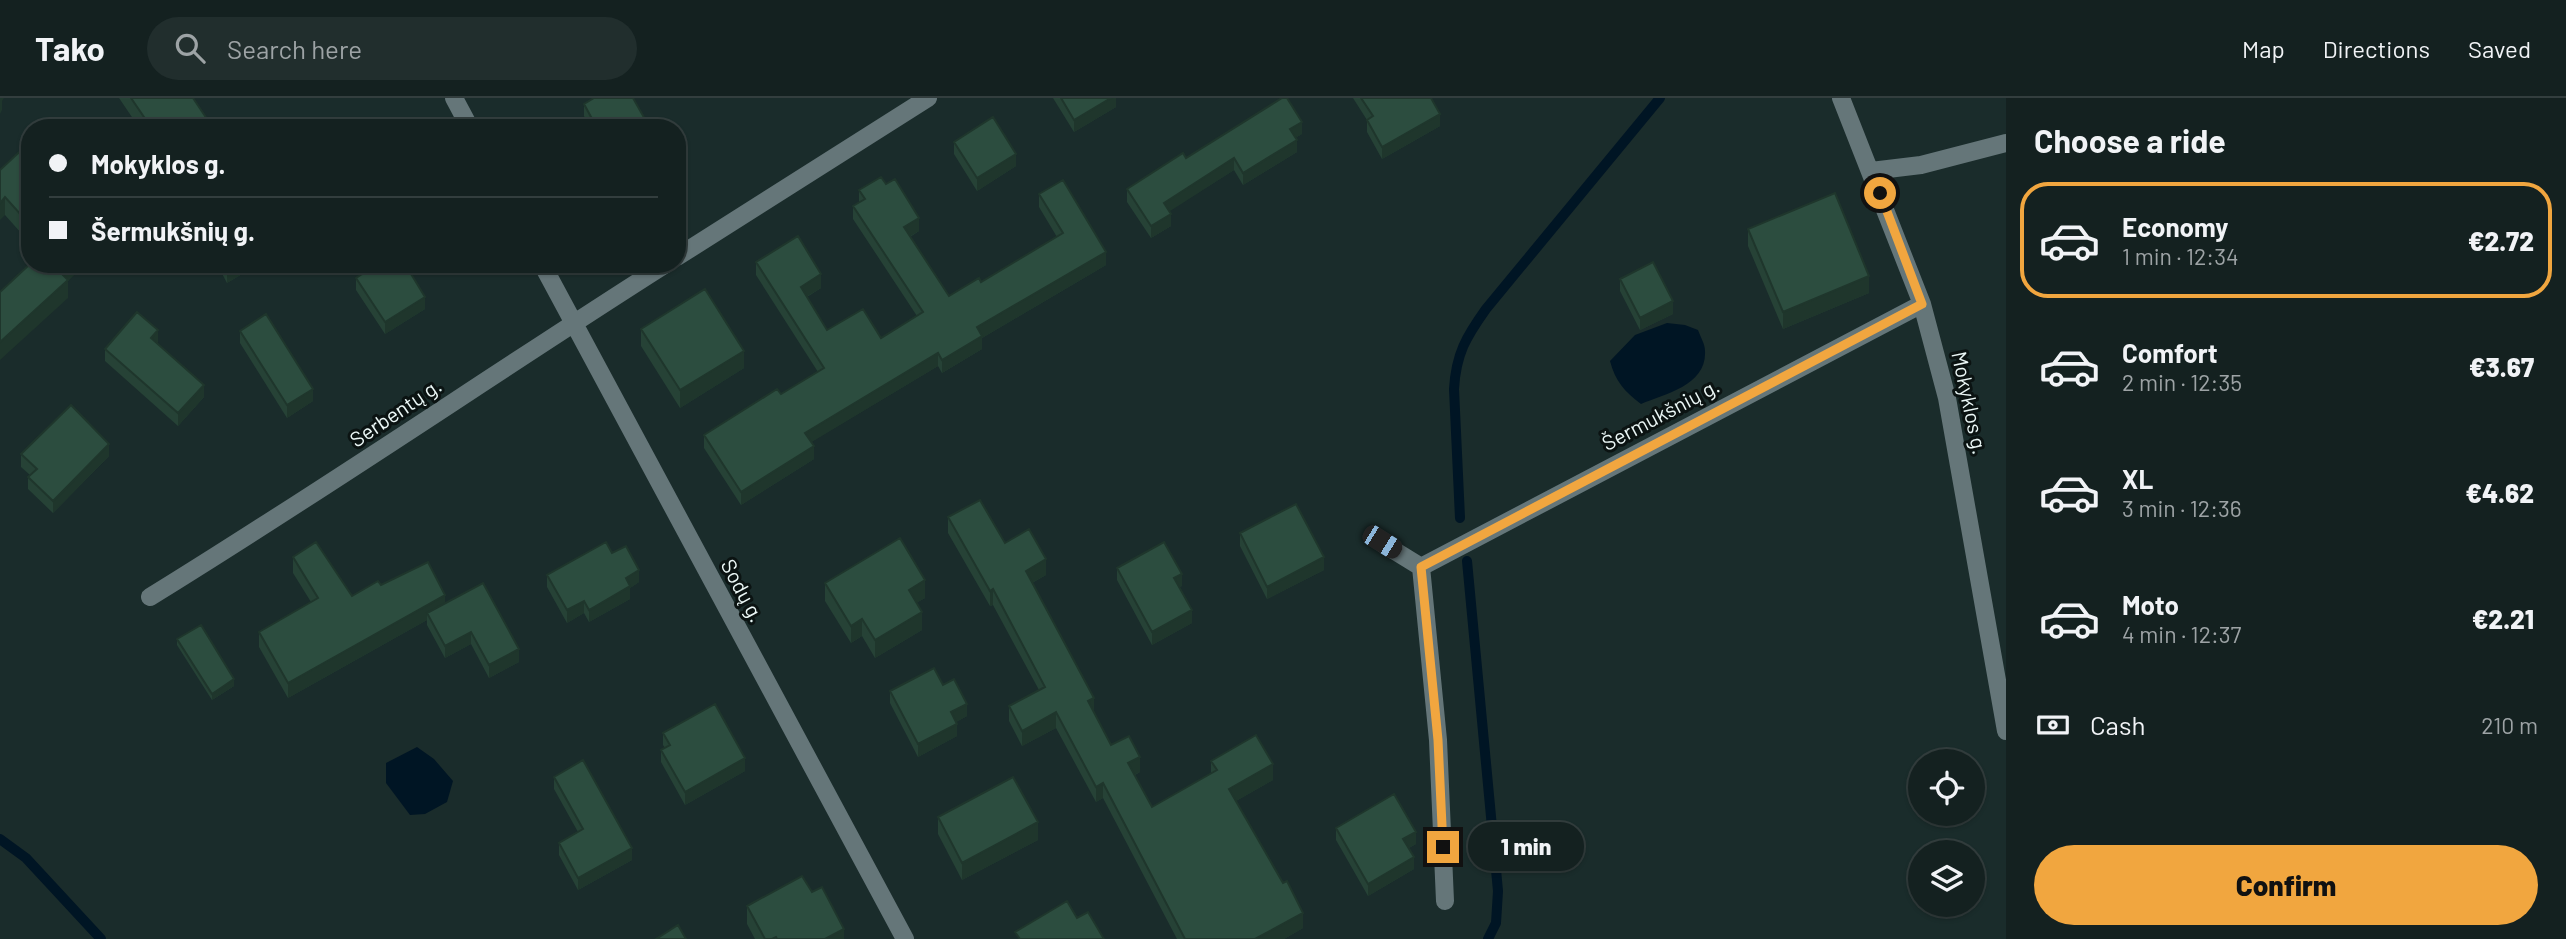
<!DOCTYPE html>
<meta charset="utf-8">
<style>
:root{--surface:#142120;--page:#212e2d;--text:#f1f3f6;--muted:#9da3a5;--line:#333e3e;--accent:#f1a63f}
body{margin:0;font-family:Barlow,sans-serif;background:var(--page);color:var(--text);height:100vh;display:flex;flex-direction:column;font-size:26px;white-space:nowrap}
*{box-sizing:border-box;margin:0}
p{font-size:23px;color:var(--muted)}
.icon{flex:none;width:38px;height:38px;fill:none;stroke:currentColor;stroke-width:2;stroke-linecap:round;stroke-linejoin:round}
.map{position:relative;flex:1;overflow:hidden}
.side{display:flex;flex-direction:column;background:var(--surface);width:560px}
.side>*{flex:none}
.top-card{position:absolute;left:21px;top:21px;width:665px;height:154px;border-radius:28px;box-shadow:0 2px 5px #0004,0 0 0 2px var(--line);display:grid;align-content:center;height:154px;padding:0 28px;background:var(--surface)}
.fabs{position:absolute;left:1908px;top:651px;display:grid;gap:14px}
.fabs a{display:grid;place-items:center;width:77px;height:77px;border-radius:50%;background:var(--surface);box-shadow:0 2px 5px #0004,0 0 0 2px var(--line);font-size:35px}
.end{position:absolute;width:32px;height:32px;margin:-16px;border:9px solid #f1a63f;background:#111;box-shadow:0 0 0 4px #111}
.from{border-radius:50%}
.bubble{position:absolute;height:49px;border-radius:24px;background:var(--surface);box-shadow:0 2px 5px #0004,0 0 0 2px var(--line);font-size:23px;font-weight:800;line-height:49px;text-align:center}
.car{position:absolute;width:21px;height:42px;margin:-21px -10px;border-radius:9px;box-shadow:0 0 5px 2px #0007;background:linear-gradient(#222 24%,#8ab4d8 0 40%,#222 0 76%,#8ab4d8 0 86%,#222 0)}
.top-card b{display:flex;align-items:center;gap:24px;height:66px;font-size:26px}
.top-card b+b{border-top:2px solid var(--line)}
.top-card i{width:18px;height:18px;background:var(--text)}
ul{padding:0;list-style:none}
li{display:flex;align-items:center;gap:21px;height:116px;margin:0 14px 10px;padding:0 14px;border:4px solid transparent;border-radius:28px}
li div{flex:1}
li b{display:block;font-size:26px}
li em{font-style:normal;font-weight:800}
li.selected{border-color:var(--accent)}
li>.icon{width:63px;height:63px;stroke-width:1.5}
h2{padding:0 28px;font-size:32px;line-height:84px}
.pay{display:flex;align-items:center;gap:18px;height:77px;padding:0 28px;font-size:26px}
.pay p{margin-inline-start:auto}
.action{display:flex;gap:14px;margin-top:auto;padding:14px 28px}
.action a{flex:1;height:80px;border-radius:42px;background:var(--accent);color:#111;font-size:28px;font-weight:800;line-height:80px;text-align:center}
header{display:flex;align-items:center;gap:42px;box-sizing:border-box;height:98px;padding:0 35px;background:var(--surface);border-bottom:2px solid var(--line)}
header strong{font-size:33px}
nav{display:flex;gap:38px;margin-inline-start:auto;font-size:24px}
.search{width:490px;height:63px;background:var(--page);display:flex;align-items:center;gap:18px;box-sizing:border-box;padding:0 24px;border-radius:38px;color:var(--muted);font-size:26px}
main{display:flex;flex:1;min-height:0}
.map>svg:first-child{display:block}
</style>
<header>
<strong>Tako</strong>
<div class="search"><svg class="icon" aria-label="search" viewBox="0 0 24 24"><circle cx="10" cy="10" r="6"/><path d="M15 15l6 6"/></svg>Search here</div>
<nav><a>Map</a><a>Directions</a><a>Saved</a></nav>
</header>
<main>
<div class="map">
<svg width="2006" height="841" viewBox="0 0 2006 841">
<rect width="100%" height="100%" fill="#1a2c2b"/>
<path fill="#001524" d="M 1667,225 L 1685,227 L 1698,232 C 1700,238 1705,246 1705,253 C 1707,287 1666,296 1641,306 C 1625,294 1615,283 1610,263 L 1635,237 Z
M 417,649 L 434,661 L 453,683 L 447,704 L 425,716 L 410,717 L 386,685 L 386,665 Z"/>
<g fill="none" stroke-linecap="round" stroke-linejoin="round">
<path stroke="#001524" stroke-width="10" d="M 1460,420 L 1454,291 C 1456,256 1466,239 1486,211 L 1660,0
M 1467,463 L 1498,793 L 1496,825 L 1488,841
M 0,741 L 26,760 L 101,841"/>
<path stroke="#657679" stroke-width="18" d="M 454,0 L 470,30
M 1841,0 L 1922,206 L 1947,300 L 2006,633
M 1871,73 L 1921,67 L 2006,45
M 677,159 L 928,0
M 542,166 L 905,841
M 1382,445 L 1421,469 L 1922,206
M 1421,469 L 1438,642 L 1445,803
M 150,499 C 324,392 493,276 666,166"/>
</g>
<path fill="#264236" d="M 119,0 L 193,0 L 138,28 Z
M 1053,0 L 1116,0 L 1116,9 L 1074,34 Z
M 1353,0 L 1431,0 L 1440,28 L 1382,61 L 1367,34 L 1367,22 Z
M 584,6 L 650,30 L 590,30 L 584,18 Z
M 1302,36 L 1295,40 L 1297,54 L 1243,87 L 1234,72 L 1169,113 L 1171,128 L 1151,140 L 1127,104 L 1127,91 L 1186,60 Z
M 30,44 L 30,145 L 5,117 L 0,72 Z
M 954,44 L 1016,68 L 977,93 L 954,56 Z
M 859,92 L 919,133 L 910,139 L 949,198 L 981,184 L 1057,139 L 1039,109 L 1039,96 L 1106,167 L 982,240 L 982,251 L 942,275 L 938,268 L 811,344 L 814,361 L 741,407 L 704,350 L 704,337 L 781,296 L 818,274 L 756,177 L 756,164 L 821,190 L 807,199 L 827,232 L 881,240 L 917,218 L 853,121 L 853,108 L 859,104 Z
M 1748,131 L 1869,195 L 1783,231 L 1748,148 Z
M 217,166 L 259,166 L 227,185 Z
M 356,180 L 425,211 L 385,236 L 356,192 Z
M 1620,181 L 1673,216 L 1640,232 L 1620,193 Z
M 641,231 L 744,270 L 680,310 L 641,248 Z
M 240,233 L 313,303 L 287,320 L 240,245 Z
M 158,244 L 157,245 L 204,299 L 178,328 L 105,263 L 105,251 Z
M 21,356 L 109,358 L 53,415 L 28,391 L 28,379 L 30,377 L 21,369 Z
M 948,419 L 1005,445 L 1046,477 L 1032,485 L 1094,615 L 1111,647 L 1140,674 L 1135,677 L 1152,709 L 1211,675 L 1211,663 L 1273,682 L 1236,703 L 1303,830 L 1284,841 L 1177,841 L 1103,700 L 1096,704 L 1056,630 L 1022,648 L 1009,623 L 1009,608 L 1039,592 L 993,507 L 990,508 L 948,435 Z
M 1240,435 L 1324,472 L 1267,501 L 1240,448 Z
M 612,455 L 639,484 L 630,490 L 630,501 L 589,524 L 584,515 L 567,525 L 547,489 L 547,477 Z
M 293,459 L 352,498 L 381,487 L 445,506 L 519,564 L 489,580 L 471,546 L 445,560 L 427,527 L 427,522 L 288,600 L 259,549 L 259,534 L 311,504 L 293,475 Z
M 1117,470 L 1182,488 L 1179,489 L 1192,525 L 1152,547 L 1117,482 Z
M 825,485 L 925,500 L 916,505 L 922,532 L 875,560 L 862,538 L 851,545 L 825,503 Z
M 177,541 L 234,588 L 212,602 L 177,547 Z
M 943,587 L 967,618 L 956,624 L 957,638 L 918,659 L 890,605 L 890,593 Z
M 663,635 L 745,673 L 685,707 L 661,664 L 661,652 L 665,650 L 663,647 Z
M 554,679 L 632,762 L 578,792 L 559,757 L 559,745 L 578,734 L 554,691 Z
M 938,719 L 1038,742 L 962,782 L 938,736 Z
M 1336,730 L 1416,746 L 1409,750 L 1414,771 L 1368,798 L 1336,742 Z
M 812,794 L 844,841 L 755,841 L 747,826 L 747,808 Z"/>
<path fill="#1f362c" d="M 0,0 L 4,0 L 2,3 L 2,12 L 0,16 Z
M 1111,0 L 1116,0 L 1116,9 L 1074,34 L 1074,22 Z
M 1440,16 L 1440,28 L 1382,61 L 1382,49 Z
M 1302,24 L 1302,36 L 1290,43 L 1290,31 Z
M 1297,42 L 1297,54 L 1243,87 L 1243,75 Z
M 1016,56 L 1016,68 L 977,93 L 977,80 Z
M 1234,60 L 1234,72 L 1164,117 L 1164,105 Z
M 5,99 L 5,117 L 0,122 L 0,105 Z
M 1171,116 L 1171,128 L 1151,140 L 1151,128 Z
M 919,120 L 919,133 L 904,142 L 904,129 Z
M 1106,154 L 1106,167 L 982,240 L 982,251 L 942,275 L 942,262 L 977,229 Z
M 67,166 L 86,166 L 68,183 L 68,200 L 0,262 L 0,244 L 59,173 Z
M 229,166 L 259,166 L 227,185 L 227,167 Z
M 821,176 L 821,190 L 801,202 L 801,189 Z
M 1869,178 L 1869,195 L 1783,231 L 1783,214 Z
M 425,199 L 425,211 L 385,236 L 385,224 Z
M 1673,203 L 1673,216 L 1640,232 L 1640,220 Z
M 158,232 L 158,244 L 151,252 L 151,240 Z
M 744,253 L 744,270 L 680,310 L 680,292 Z
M 938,255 L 938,268 L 805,348 L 805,335 Z
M 204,287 L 204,299 L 178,328 L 178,315 Z
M 313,291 L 313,303 L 287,320 L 287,307 Z
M 109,346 L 109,358 L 53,415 L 53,403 Z
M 814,348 L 814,361 L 741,407 L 741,394 Z
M 1324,459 L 1324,472 L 1267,501 L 1267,489 Z
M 1046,461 L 1046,477 L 1026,488 L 1026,473 Z
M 639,472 L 639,484 L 630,490 L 630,501 L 589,524 L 589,512 L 626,480 Z
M 1182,476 L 1182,488 L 1174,492 L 1174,480 Z
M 925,482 L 925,500 L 909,509 L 909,492 Z
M 993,491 L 993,507 L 990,508 L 990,493 Z
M 445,497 L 445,512 L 427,515 L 427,522 L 288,600 L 288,585 Z
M 584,503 L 584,515 L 567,525 L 567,512 Z
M 1192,512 L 1192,525 L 1152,547 L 1152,534 Z
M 922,514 L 922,532 L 875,560 L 875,542 Z
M 862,521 L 862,538 L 851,545 L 851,528 Z
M 471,534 L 471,546 L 445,560 L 445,548 Z
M 519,551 L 519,564 L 489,580 L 489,567 Z
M 234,581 L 234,588 L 212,602 L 212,596 Z
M 1094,600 L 1094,615 L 1088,603 Z
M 967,606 L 967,618 L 951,627 L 951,614 Z
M 1056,614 L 1056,630 L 1022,648 L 1022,633 Z
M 957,626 L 957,638 L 918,659 L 918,646 Z
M 1140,659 L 1140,674 L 1128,680 L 1128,665 Z
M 745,660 L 745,673 L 685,707 L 685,694 Z
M 1273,666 L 1273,682 L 1229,707 L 1229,691 Z
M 1103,685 L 1103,700 L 1096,704 L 1096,689 Z
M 1038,724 L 1038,742 L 962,782 L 962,765 Z
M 1416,734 L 1416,746 L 1403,753 L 1403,741 Z
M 632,750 L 632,762 L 578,792 L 578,780 Z
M 1414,759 L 1414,771 L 1368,798 L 1368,786 Z
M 1303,815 L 1303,830 L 1284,841 L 1255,841 Z
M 844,831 L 844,841 L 825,841 Z"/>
<path fill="#2c4d3f" stroke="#1f362c" stroke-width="2" d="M 131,0 L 193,0 L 213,30 L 136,30 L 146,22 Z
M 594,0 L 633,0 L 650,30 L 597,30 L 584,6 Z
M 1061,0 L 1111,0 L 1074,22 Z
M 1282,0 L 1287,0 L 1302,24 L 1290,31 L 1297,42 L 1243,75 L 1234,60 L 1164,105 L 1171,116 L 1151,128 L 1127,91 L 1183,55 L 1186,60 Z
M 1361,0 L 1431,0 L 1440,16 L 1382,49 L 1367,22 L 1373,18 Z
M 993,19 L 1016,56 L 977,80 L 954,44 Z
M 344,23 L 348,30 L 332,30 Z
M 30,44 L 30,127 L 5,99 L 0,105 L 0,72 Z
M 881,79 L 886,86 L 895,81 L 919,120 L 904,129 L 949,198 L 979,180 L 981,184 L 1063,135 L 1039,96 L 1063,82 L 1106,154 L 977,229 L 982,238 L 942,262 L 938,255 L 805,335 L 814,348 L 741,394 L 704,337 L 777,291 L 781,296 L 824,270 L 756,164 L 798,138 L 821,176 L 801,189 L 827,232 L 863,211 L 881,240 L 923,214 L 853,108 L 865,101 L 859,92 Z
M 1835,95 L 1869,178 L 1783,214 L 1748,131 Z
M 1653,164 L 1673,203 L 1640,220 L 1620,181 Z
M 30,166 L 67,166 L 59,173 L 68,182 L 0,244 L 0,194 Z
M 378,166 L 405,166 L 425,199 L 385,224 L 356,180 Z
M 705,191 L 744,253 L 680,292 L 641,231 Z
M 137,214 L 158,232 L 151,240 L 204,287 L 178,315 L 105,251 Z
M 266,216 L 313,291 L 287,307 L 240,233 Z
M 71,307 L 109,346 L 53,403 L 28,379 L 37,371 L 21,356 Z
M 980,402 L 1005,445 L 1029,431 L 1046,461 L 1026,473 L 1094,600 L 1088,603 L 1111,647 L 1129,638 L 1140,659 L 1128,665 L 1152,709 L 1217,672 L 1211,663 L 1256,637 L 1273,666 L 1229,691 L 1283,785 L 1287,783 L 1303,815 L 1255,841 L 1185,841 L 1103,685 L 1096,689 L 1056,614 L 1022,633 L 1009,608 L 1045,589 L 993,491 L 990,493 L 948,419 Z
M 1296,406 L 1324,459 L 1267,489 L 1240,435 Z
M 900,440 L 925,482 L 909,492 L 922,514 L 875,542 L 862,521 L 851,528 L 825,485 Z
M 316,444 L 352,498 L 378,483 L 381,487 L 428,464 L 445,497 L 288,585 L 259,534 L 318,500 L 293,459 Z
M 606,444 L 612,455 L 626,448 L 639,472 L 626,480 L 630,488 L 589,512 L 584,503 L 567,512 L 547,477 Z
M 1164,444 L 1182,476 L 1174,480 L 1192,512 L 1152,534 L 1117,470 Z
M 483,485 L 519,551 L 489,567 L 471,534 L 445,548 L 427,515 Z
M 201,527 L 234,581 L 212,596 L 177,541 Z
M 934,570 L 943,587 L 954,581 L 967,606 L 951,614 L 957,626 L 918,646 L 890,593 Z
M 715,606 L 745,660 L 685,694 L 661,652 L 670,647 L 663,635 Z
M 583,662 L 632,750 L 578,780 L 559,745 L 583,731 L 554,679 Z
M 1013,679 L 1038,724 L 962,765 L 938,719 Z
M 1394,696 L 1416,734 L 1403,741 L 1414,759 L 1368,786 L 1336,730 Z
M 802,778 L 812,794 L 822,789 L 844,831 L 825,841 L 777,841 L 776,839 L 772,841 L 765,841 L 747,808 Z
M 1067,803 L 1077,820 L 1088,814 L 1104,841 L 1020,841 L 1015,834 Z
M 678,827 L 686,841 L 656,841 Z"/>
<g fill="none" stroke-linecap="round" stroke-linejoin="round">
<path stroke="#f1a63f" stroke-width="9" d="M 1443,749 L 1438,642 L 1421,469 L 1922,206 L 1880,95"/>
</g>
<g text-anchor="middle" stroke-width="6" stroke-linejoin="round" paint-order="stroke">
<g font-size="21" fill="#ecf8f7" stroke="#0b1312">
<text transform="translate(1969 305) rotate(78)" y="7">Mokyklos g.</text>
<text transform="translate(396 315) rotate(-34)" y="7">Serbentų g.</text>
<text transform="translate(1661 317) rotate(-28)" y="7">Šermukšnių g.</text>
<text transform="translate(742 493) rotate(62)" y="7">Sodų g.</text>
</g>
</g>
</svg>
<div class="fabs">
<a><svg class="icon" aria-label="locate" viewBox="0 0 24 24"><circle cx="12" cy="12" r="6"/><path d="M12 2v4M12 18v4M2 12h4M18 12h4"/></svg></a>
<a><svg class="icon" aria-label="layers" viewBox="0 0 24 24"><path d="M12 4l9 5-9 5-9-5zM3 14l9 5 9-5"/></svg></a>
</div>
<i class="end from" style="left:1880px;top:95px"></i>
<i class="end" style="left:1443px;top:749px"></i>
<div class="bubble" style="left:1468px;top:724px;width:116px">1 min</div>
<i class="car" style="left:1382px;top:444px;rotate:122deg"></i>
<div class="top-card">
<b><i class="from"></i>Mokyklos g.</b>
<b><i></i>Šermukšnių g.</b>
</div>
</div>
<section class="side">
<h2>Choose a ride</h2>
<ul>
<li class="selected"><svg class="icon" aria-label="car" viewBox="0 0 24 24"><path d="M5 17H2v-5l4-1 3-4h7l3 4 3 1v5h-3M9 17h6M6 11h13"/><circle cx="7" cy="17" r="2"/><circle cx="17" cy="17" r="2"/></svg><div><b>Economy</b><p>1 min · 12:34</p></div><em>€2.72</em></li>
<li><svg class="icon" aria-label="car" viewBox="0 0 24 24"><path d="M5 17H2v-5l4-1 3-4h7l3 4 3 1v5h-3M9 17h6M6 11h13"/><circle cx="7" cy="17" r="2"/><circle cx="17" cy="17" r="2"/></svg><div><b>Comfort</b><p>2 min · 12:35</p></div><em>€3.67</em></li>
<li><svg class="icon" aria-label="car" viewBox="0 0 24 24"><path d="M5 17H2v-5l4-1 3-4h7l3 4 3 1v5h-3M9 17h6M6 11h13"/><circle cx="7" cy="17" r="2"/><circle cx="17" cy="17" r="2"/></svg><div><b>XL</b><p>3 min · 12:36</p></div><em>€4.62</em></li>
<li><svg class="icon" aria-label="car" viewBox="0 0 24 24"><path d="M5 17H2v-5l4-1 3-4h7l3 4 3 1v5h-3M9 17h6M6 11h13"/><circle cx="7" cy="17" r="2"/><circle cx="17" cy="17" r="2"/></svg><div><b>Moto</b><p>4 min · 12:37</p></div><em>€2.21</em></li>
</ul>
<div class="pay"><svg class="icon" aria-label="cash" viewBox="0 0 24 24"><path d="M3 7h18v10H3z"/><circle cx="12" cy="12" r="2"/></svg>Cash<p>210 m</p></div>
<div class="action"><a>Confirm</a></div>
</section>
</main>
